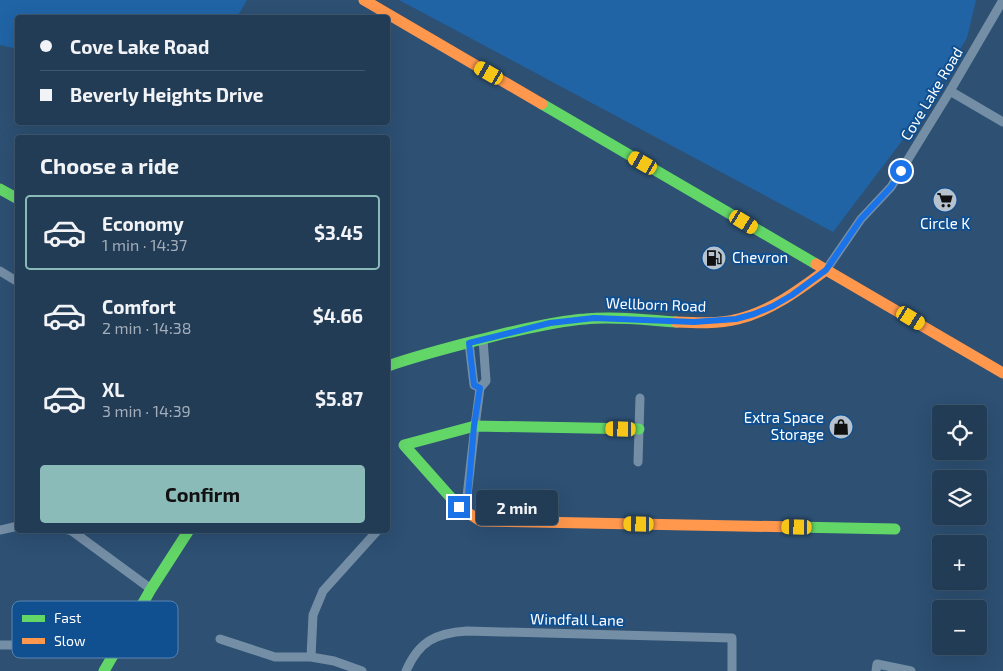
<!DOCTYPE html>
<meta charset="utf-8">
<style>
:root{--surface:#223c56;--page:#2a435c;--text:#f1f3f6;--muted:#a2adb9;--line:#3f566c;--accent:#8bbbb9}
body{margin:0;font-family:"Exo 2",sans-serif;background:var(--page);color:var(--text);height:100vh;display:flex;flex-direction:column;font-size:19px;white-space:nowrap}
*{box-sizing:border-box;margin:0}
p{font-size:16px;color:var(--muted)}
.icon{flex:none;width:28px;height:28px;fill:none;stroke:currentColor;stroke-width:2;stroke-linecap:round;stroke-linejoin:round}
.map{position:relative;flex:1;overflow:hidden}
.drawer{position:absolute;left:15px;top:135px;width:375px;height:398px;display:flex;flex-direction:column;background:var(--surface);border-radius:5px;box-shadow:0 5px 20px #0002,0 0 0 1px var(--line)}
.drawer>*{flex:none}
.hud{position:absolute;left:15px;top:15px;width:375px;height:110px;border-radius:5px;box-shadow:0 5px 20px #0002,0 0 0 1px var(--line);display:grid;align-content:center;height:110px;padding:0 25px;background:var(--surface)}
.buttons{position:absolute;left:932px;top:405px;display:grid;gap:10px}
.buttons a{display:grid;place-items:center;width:55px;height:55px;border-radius:5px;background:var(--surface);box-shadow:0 5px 20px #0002,0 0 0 1px var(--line);font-size:25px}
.end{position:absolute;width:22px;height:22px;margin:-11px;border:6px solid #1a73e8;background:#fff;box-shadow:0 0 0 2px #fff}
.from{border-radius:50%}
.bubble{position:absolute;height:35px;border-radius:5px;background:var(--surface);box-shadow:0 5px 20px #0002,0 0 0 1px var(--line);font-size:16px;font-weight:700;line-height:35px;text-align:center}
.car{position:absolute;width:15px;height:30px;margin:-15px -8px;border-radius:6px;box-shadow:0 0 4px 1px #0007;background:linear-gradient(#f5c518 24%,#345 0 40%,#f5c518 0 76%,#345 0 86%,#f5c518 0)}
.hud b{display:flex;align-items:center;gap:18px;height:48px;font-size:19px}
.hud b+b{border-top:1px solid var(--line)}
.hud i{width:12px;height:12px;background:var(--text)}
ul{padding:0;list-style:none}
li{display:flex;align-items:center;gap:15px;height:75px;margin:0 10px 8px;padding:0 15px;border:2px solid transparent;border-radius:5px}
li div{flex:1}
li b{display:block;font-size:19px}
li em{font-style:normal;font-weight:700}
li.selected{border-color:var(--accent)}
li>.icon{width:45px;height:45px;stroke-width:1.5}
h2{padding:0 25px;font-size:22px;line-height:60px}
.button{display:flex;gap:10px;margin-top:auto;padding:10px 25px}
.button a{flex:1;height:58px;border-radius:5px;background:var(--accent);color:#111;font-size:20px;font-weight:700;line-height:58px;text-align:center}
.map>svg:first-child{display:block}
</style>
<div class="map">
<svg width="1003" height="671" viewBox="0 0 1003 671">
<rect width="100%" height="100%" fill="#2d5073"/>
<path fill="#2064a6" d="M 0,0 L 247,0 L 237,17 L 18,18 L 17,49 L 0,45 Z
M 399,0 L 976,0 L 967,38 L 905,137 L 833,232 Z"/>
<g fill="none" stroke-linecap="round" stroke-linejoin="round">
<path stroke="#748ea6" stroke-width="9" d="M 950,91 L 1003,122
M 826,270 L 861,219 L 891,187 L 950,91 L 1003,0
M 0,271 L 18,282
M 469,343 L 474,385 L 480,388
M 638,462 L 640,398
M 459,507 L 467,496 L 475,426 L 480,388 L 486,381 L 483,339
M 0,530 L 18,526
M 68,530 L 72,531 L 151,589
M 220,639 L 275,657 L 311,657 L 334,661 L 362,671
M 0,645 L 12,645
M 311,657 L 313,615 L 323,591 L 378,530
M 406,671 C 419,641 436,633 467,631 L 732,638 L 732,671
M 876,671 L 877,664 L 911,671"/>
<path stroke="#63d668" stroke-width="11" d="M 542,104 L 816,264
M 0,189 L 18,199
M 388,366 C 425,353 464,344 502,334 C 529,328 557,321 585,319 C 615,316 646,320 676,322
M 460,508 L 404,445 L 475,426 L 639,429
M 795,527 L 895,529
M 104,671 L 151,589 L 189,530"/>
<path stroke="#ff974d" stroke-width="11" d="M 364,0 L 542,104
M 816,264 L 1003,373
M 676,322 C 697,323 718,324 738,319 C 771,311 799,290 826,270
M 460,508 L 481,521 L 795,527"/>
</g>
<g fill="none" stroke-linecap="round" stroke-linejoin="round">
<path stroke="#1a73e8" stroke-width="6" d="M 459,507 L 468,496 L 474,426 L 480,388 L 474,385 L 469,343 L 550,323 L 594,318 L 694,322 L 736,319 L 754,314 L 773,306 L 792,295 L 826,270 L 861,219 L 891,187 L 901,171"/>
</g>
<defs>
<symbol id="supermarket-disc" viewBox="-11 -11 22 22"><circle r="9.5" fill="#b6c2ce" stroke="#104f90"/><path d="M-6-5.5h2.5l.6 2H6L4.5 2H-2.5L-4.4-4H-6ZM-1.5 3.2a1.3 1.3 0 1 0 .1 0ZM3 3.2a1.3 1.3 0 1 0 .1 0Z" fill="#111"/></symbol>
<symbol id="fuel-disc" viewBox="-11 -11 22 22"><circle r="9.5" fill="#b6c2ce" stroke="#104f90"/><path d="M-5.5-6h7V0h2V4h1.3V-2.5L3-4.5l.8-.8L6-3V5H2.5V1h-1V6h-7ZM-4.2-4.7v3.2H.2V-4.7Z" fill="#111"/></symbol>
<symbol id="shop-disc" viewBox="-11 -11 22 22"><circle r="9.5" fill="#b6c2ce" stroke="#104f90"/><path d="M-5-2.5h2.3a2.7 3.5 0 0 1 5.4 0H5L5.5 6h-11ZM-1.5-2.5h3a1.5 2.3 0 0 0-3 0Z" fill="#111"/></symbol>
</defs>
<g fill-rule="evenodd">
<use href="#supermarket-disc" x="931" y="186" width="28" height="28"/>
<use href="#fuel-disc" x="700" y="244" width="28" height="28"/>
<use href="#shop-disc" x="827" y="413" width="28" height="28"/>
</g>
<g text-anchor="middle" stroke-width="4" stroke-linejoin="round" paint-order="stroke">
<g font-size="15" fill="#fff" stroke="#104f90">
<text transform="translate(932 94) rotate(-59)" y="5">Cove Lake Road</text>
<text transform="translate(656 305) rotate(2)" y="5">Wellborn Road</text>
<text transform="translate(577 620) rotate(1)" y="5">Windfall Lane</text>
</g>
<g font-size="15" fill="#fff" stroke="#104f90">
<text x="945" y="229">Circle K</text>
<text x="732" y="263" text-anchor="start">Chevron</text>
<text x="824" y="423" text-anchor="end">Extra Space<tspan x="824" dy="17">Storage</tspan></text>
</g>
</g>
<rect x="12" y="601" width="166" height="57" rx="8" fill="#104f90" stroke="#5884b1" stroke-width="1"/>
<rect x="22" y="615" width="23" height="7" fill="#63d668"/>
<rect x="22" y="638" width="23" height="6" fill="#ff974d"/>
<g font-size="14" fill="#fff">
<text x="54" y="623">Fast</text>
<text x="54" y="646">Slow</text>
</g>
</svg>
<div class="buttons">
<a><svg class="icon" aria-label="locate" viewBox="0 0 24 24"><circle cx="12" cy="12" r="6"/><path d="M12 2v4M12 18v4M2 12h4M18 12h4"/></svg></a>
<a><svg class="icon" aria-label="layers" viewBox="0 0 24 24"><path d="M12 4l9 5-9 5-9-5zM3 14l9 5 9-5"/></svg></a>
<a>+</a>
<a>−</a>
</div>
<i class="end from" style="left:901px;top:171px"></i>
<i class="end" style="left:459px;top:507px"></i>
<div class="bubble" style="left:476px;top:490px;width:82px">2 min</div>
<i class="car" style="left:489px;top:73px;rotate:300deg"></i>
<i class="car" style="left:643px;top:163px;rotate:300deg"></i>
<i class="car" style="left:744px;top:222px;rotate:121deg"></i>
<i class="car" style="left:911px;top:318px;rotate:121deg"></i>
<i class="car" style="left:621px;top:429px;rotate:271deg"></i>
<i class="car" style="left:639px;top:524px;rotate:271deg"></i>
<i class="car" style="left:797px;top:527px;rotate:271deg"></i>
<div class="hud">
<b><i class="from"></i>Cove Lake Road</b>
<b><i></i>Beverly Heights Drive</b>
</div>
<section class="drawer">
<h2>Choose a ride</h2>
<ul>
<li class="selected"><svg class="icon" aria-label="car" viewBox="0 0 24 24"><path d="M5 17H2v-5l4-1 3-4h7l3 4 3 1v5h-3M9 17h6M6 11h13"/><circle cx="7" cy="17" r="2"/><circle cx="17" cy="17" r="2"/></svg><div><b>Economy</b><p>1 min · 14:37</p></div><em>$3.45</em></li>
<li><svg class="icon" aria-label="car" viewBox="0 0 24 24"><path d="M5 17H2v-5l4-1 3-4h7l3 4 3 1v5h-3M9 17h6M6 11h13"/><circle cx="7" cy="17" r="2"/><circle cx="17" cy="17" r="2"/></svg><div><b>Comfort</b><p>2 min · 14:38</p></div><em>$4.66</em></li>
<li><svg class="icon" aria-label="car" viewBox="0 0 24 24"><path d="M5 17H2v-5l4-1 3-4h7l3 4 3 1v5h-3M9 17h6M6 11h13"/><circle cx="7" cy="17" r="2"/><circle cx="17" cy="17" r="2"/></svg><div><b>XL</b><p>3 min · 14:39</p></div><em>$5.87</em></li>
</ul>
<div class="button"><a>Confirm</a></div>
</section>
</div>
